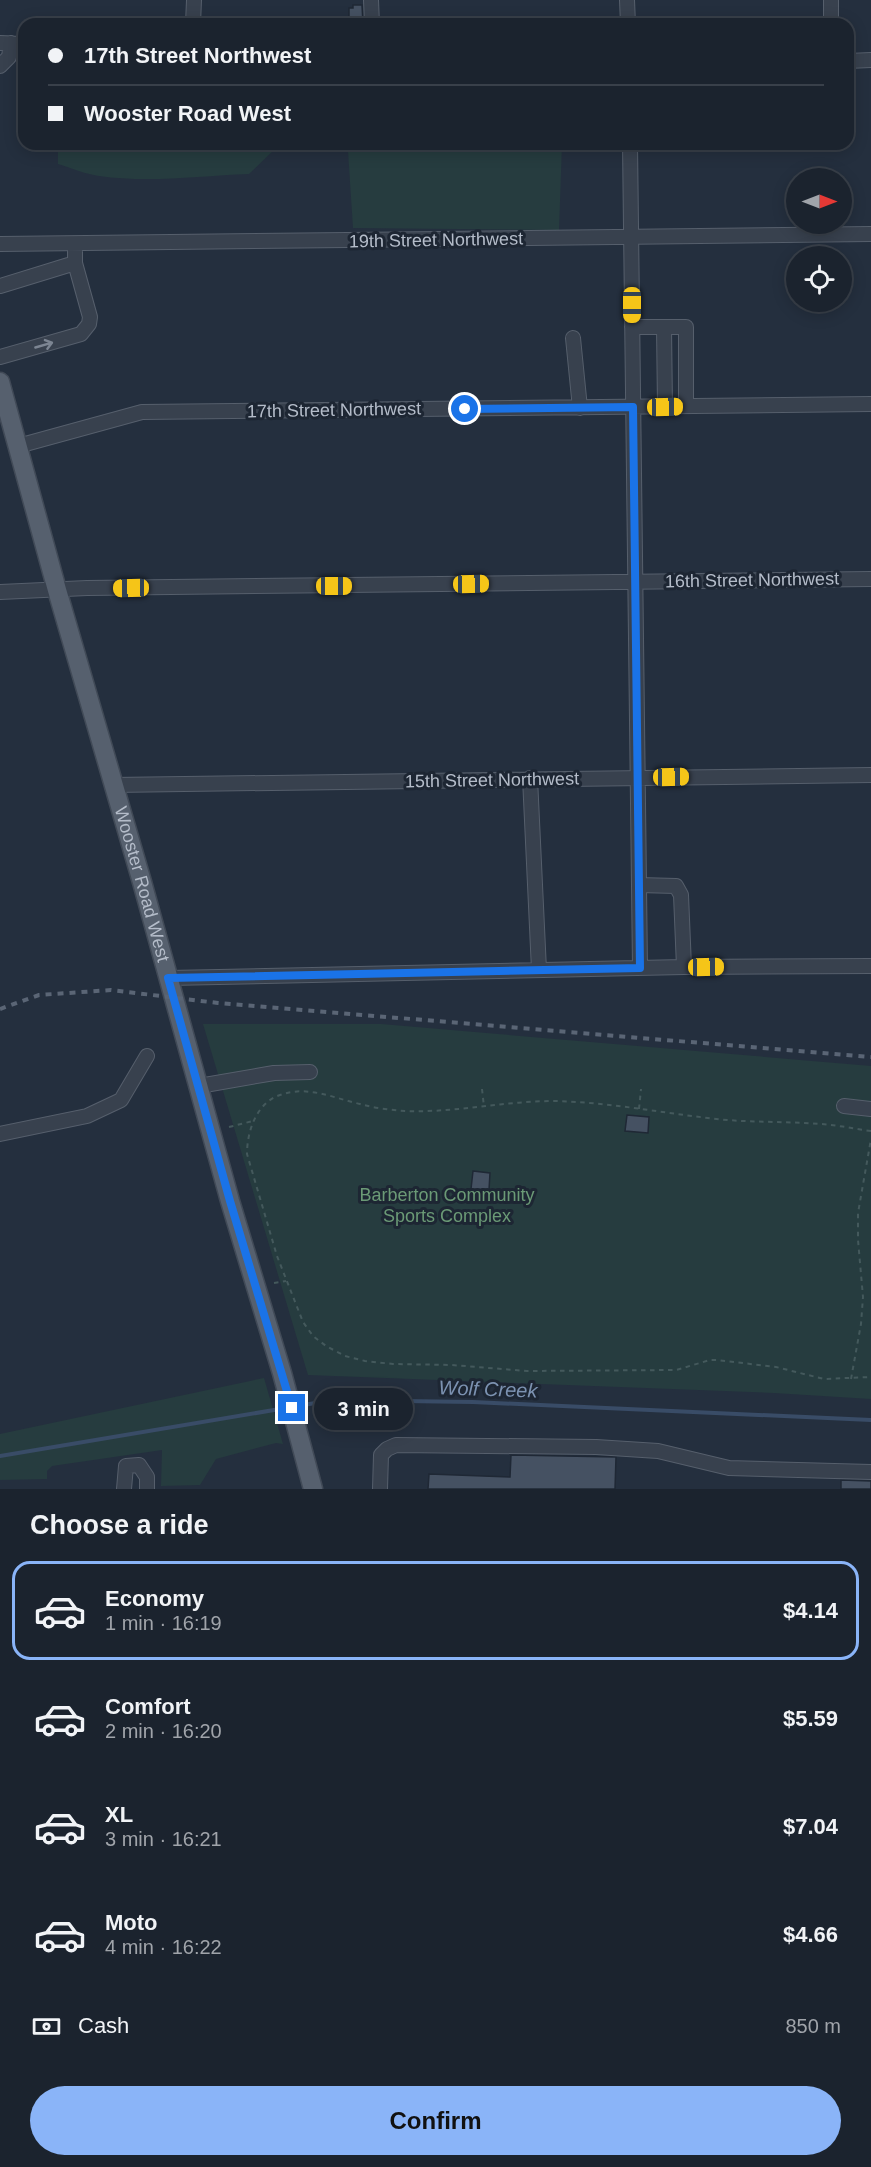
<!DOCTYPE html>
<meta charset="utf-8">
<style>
:root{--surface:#1b232e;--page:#242b36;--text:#f1f3f6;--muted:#a0a4aa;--line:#39404a;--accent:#8ab4f8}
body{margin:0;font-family:Arial,sans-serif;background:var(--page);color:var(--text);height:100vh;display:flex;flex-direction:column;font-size:22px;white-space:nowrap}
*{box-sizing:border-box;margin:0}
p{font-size:20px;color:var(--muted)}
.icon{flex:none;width:33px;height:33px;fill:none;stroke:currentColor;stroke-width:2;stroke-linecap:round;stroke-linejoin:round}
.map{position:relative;height:1489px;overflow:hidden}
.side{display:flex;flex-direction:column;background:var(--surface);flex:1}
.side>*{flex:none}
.guide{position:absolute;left:18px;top:18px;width:836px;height:132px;border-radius:18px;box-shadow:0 3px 15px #0003,0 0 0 2px var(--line);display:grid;align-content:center;height:132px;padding:0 30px;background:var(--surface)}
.needle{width:39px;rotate:90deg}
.controls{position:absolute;left:786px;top:168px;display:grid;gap:12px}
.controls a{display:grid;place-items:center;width:66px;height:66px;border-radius:50%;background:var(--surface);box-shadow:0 3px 15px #0003,0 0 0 2px var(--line);font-size:30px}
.end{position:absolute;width:27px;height:27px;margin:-14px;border:8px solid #1a73e8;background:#fff;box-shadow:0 0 0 3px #fff}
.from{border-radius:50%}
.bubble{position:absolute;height:42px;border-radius:21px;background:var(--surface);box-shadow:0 3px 15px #0003,0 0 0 2px var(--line);font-size:20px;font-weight:700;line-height:42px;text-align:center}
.car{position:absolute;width:18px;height:36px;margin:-18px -9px;border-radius:8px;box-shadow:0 0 4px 2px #0007;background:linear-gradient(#f5c518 24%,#345 0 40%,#f5c518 0 76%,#345 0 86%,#f5c518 0)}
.guide b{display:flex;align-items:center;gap:21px;height:57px;font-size:22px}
.guide b+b{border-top:2px solid var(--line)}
.guide i{width:15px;height:15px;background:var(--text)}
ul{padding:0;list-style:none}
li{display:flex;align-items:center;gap:18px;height:99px;margin:0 12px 9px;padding:0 18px;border:3px solid transparent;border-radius:18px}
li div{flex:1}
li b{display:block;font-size:22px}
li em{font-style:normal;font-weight:700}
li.on{border-color:var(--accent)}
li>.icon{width:54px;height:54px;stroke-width:1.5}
h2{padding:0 30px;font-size:27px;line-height:72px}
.pay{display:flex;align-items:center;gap:15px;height:66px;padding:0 30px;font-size:22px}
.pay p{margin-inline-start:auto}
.cta{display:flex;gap:12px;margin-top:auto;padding:12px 30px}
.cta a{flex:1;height:69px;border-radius:36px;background:var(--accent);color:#111;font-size:24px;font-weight:700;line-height:69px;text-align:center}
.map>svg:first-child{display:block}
</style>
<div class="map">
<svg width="871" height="1489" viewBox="0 0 871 1489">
<rect width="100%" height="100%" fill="#242f3e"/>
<path fill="#263c3f" d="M 58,144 L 562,144 L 559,230 L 353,228 L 348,151 L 276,148 L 249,174 C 199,176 148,183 99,176 C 85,174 71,168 58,164 Z
M 203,1024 L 381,1024 L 871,1066 L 871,1399 L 774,1393 L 308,1375 Z
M 264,1378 L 283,1444 L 276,1443 L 216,1459 L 200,1485 L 161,1486 L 162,1450 L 52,1466 L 47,1471 L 47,1479 L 0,1480 L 0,1434 Z"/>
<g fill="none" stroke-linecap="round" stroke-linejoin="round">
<path stroke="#394c67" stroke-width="4" d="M 297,1406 L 334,1400 L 473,1402 L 871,1420
M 0,1456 L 286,1408"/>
</g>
<path fill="#455162" stroke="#1f2835" stroke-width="1.5" d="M 353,5 L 362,5 L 363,24 L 349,24 L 349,8 L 353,8 Z
M 627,1115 L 649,1117 L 648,1133 L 625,1131 Z
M 473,1171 L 490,1173 L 489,1190 L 471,1189 Z
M 511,1455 L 616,1457 L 615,1489 L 428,1489 L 429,1474 L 510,1477 Z
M 841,1480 L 871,1481 L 871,1489 L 841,1489 Z"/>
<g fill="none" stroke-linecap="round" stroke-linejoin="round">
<defs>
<path id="minor" d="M 371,0 L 372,24
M 627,0 L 628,24
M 831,0 L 831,24
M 193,24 L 194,0
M 0,43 L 24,44
M 848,61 L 871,60
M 0,66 L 9,57 L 11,43
M 630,144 L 640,968
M 0,244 L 871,234
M 0,286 L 75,263
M 632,327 L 686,327 L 686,406
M 664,327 L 665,407
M 573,338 L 580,408
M 0,357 L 81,334 L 89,324 L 90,317 L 75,263 L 75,244
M 18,446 L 142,412 L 871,404
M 0,592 L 87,588 L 871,579
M 530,778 L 539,970
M 113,785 L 871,775
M 639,885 L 676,886 L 681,895 L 684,967
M 169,978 L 684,967 L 871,966
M 199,1086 L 274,1073 L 310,1072
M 844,1106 L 871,1109
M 0,1134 L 87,1116 L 121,1100 L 147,1056
M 124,1489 L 126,1466 L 139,1465 L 147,1477 L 147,1489
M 380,1489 L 381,1455 L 387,1449 L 396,1445 L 596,1447 L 658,1451 L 729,1468 L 871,1472"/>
<g id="major">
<path id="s1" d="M 0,382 L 57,590 L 142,882 L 230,1201 L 282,1373 L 313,1489"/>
</g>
</defs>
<use href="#minor" stroke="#565f6c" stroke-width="16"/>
<use href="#major" stroke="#414a57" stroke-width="21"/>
<path stroke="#44595c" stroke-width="2" stroke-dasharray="4.5 4.5" stroke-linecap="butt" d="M 482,1089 L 484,1107
M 639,1109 L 641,1089
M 229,1127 L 253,1121
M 871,1131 C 854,1129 838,1125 821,1124 C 784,1121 746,1123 708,1118 C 657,1112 606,1102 554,1101 C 504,1101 455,1113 405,1111 C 390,1110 374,1108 360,1104 C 333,1098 308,1085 280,1095 C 256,1103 247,1132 247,1154 L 277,1256 L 303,1322 L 313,1336 L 326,1346 L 345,1356 L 365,1361 L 393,1364 L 452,1365 L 527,1371 L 676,1370 L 710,1360 L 717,1360 L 776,1367 L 824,1379 L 871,1377
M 274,1283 L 286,1281
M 851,1379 L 861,1324 L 863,1297 L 858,1240 L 858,1213 L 871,1139"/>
<use href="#minor" stroke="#38414e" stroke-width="14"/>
<use href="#major" stroke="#56606e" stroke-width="18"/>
<path stroke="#5a6575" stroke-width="4" stroke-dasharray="6 6" stroke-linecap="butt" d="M 0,1009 L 39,995 L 111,990 L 218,1003 L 871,1057"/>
</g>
<defs><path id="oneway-shaft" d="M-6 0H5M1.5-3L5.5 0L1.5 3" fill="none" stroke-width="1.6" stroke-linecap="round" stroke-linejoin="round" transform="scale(1.5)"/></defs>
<use stroke="#7c8592" href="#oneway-shaft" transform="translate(44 345) rotate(-16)"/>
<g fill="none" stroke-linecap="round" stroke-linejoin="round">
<path stroke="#1a73e8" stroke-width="8" d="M 292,1408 L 230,1201 L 168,978 L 640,968 L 633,407 L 465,409"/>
</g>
<g text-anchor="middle" stroke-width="6" stroke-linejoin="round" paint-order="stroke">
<g font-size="18" fill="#b4bcc9" stroke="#1d2633">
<text transform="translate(436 240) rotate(-1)" y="6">19th Street Northwest</text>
<text transform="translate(334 410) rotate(-1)" y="6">17th Street Northwest</text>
<text transform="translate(752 580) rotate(-1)" y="6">16th Street Northwest</text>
<text transform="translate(492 780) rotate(-1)" y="6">15th Street Northwest</text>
<text dy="6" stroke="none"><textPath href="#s1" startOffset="522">Wooster Road West</textPath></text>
</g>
<g font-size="18" fill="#6b9a76" stroke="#1d2633">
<text x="447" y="1201">Barberton Community<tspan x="447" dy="21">Sports Complex</tspan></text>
</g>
<g font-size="20" font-style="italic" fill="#7c92b1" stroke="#1d2633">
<text transform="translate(488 1389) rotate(2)" y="7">Wolf Creek</text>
</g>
</g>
</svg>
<div class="controls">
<a><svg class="needle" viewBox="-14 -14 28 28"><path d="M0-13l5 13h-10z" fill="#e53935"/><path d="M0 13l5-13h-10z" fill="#a0a4aa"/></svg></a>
<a><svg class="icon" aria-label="locate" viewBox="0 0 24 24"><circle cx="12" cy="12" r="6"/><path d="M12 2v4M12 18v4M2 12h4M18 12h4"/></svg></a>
</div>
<i class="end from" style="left:465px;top:409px"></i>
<i class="end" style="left:292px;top:1408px"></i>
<div class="bubble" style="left:314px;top:1388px;width:99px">3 min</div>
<i class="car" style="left:632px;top:305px;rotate:180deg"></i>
<i class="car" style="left:665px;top:407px;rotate:89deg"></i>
<i class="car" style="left:471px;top:584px;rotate:89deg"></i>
<i class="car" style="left:334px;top:586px;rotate:90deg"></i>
<i class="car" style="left:131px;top:588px;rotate:269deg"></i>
<i class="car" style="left:671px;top:777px;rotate:89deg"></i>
<i class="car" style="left:706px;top:967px;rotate:89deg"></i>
<div class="guide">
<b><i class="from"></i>17th Street Northwest</b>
<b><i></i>Wooster Road West</b>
</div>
</div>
<section class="side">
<h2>Choose a ride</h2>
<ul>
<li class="on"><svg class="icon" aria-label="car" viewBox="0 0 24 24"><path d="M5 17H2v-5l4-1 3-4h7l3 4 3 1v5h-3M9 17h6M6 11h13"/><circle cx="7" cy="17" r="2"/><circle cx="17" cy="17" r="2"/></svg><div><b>Economy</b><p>1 min · 16:19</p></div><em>$4.14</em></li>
<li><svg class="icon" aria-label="car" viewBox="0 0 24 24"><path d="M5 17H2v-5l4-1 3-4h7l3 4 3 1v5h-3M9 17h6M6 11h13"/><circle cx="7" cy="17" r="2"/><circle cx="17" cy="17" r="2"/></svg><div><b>Comfort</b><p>2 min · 16:20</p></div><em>$5.59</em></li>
<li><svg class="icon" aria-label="car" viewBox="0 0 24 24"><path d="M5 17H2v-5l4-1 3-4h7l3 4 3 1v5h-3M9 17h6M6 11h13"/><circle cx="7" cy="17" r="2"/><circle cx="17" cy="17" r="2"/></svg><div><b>XL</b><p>3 min · 16:21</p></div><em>$7.04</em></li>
<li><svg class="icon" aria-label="car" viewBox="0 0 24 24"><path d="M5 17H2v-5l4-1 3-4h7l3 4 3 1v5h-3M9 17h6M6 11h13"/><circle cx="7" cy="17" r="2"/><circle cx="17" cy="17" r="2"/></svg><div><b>Moto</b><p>4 min · 16:22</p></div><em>$4.66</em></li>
</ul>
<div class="pay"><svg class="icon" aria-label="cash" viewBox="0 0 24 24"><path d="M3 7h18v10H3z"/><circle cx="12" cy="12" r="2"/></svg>Cash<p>850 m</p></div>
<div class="cta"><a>Confirm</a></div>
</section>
